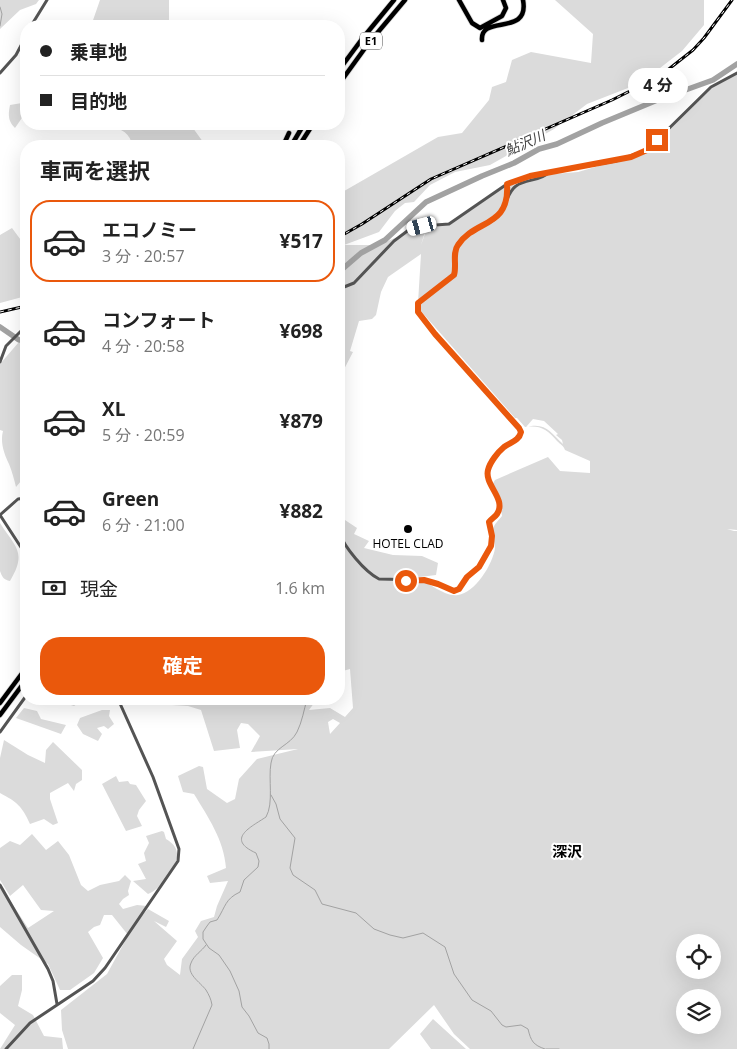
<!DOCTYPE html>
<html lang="ja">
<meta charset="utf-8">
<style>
:root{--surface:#fff;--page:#f2f2f2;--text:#222;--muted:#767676;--line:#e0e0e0;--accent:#ea580c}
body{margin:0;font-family:"Open Sans","Noto Sans JP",sans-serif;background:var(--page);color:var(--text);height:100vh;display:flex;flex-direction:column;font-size:19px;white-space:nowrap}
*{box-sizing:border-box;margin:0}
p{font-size:16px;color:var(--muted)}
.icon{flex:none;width:28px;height:28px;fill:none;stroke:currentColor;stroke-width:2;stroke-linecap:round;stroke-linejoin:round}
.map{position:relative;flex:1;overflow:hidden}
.side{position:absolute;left:20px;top:140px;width:325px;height:565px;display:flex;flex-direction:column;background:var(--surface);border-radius:20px;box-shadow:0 5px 20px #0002}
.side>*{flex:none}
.top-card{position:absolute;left:20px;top:20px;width:325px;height:110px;border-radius:20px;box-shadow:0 5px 20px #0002;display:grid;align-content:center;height:110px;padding:0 20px;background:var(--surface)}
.controls{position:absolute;left:676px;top:934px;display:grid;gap:10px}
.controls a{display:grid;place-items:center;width:45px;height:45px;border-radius:50%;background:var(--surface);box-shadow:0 5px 20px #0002;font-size:25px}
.end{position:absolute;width:22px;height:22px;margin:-11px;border:6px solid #ea580c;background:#fff;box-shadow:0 0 0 2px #fff}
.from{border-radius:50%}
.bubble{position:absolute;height:35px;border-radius:18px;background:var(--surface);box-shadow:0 5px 20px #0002;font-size:16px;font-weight:700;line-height:35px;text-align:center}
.car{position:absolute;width:15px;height:30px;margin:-15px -8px;border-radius:6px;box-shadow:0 0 4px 1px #0007;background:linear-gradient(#fff 24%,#345 0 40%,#fff 0 76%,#345 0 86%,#fff 0)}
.top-card b{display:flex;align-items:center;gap:18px;height:48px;font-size:19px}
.top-card b+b{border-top:1px solid var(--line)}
.top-card i{width:12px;height:12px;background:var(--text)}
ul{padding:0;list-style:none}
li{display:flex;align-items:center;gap:15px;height:82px;margin:0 10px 8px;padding:0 10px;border:2px solid transparent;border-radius:20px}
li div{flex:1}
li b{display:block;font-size:19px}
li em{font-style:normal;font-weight:700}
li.active{border-color:var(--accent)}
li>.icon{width:45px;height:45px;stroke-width:1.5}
h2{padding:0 20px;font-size:22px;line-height:60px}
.pay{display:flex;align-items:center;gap:12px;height:55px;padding:0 20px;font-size:19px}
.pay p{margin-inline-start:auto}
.cta{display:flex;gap:10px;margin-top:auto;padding:10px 20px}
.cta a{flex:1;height:58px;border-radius:20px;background:var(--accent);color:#fff;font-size:20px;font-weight:700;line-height:58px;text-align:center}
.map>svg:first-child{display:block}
</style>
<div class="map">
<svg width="737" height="1049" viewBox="0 0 737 1049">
<rect width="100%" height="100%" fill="#fff"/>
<path fill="#dbdbdb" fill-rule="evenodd" d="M 0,0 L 39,0 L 36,4 L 20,10 L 0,29 Z
M 100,0 L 169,0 L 169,26 L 91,26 Z
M 555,0 L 704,0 L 704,25 L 682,51 L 660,68 L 628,88 L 587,104 L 554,129 L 490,165 L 455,172 L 430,185 L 414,202 L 405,203 L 395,211 L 379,232 L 344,245 L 378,245 L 427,225 L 421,245 L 427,228 C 456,226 484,200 507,184 L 518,186 L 531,176 L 578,172 L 616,161 L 636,157 L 658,139 L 716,84 L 737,73 L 737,530 L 727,529 L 734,531 L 737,531 L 737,1049 L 470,1049 L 454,1034 L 434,1005 L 389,1049 L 68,1049 L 62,1030 L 61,1010 L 107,974 L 130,932 L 128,935 L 112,915 L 104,915 L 100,925 L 94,927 L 88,932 L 103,958 L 94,973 L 70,990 L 60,990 L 48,964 L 21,945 L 0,927 L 0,885 L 28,928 L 54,911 L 41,910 L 23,885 L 10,896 L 0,880 L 0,848 L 10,841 L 20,845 L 32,834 L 46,850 L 58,841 L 69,855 L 81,885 L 88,891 L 100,885 L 119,881 L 125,875 L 131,881 L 128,891 L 129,895 L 123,899 L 119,904 L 123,909 L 137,905 L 147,906 L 139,919 L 148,909 L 169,921 L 166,927 L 154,921 L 177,941 L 164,959 L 167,965 L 180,975 L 182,959 L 198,937 L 195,931 L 201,921 L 214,917 L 217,906 L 228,881 L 210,883 L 207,876 L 226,868 C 224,840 208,817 194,794 L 183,792 L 178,776 L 199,766 L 203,767 L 207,789 L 227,803 L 235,799 L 239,779 L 257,759 L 298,749 L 251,752 L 260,736 L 248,724 L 241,723 L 237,730 L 240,748 L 214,751 L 201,710 L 188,706 L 172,705 L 171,699 L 317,699 L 309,710 L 330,708 L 345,717 L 353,708 L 350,669 L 339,672 L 339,509 L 344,513 L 342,518 L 357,528 L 354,534 L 369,541 L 364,548 L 393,555 L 422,556 L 438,563 L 436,575 L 403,579 C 408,579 414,578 419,580 C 431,583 444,597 458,595 C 475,593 493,564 495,548 C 495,542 491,535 493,529 C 494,524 499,520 502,516 L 500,502 L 492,485 L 495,480 L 548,457 L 560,471 L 590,473 L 590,461 L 565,450 C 563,445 561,445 557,441 C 547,429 540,425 525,427 L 517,418 L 515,418 L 420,310 L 418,303 L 421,254 L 388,277 L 381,292 L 376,315 L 372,319 L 359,321 L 350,351 L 353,352 L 339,379 L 339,194 L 438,137 L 462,133 L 489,100 L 492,87 L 506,82 L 512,60 L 531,52 L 591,63 L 593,34 ZM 533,419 L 544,421 L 558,434 L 556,435 L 562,440 L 563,444 C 550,432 546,422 526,427 ZM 333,719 L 340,723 L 330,734 L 328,722 ZM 685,942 L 712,942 L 712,970 L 685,970 ZM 685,998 L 712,998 L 712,1025 L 685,1025 Z
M 22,103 L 26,103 L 26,112 L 15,128 C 8,121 8,115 10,105 Z
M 104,124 L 190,124 L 206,146 L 132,146 C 131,132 118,126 105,128 Z
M 63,140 L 77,144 L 77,146 L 53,146 Z
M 12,228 L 26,247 L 26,296 L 0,303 L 0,235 Z
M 25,335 L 26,335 L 26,475 L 16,487 C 14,479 12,471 9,464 C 4,454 0,442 3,431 L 0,430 L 0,364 Z
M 0,523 C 16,548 27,552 10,581 C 4,580 2,577 0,571 Z
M 52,699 L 84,699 L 74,706 Z
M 24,708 L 37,711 L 41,719 L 66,725 L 61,734 L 16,718 Z
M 102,710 L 110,710 L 109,716 L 114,724 L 108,729 L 104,726 L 97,728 L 102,734 L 98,741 L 83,734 L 77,725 L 80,718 Z
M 4,740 L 28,755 L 45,763 L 46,750 L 53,742 L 82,770 L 82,780 L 76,784 L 74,791 L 68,783 L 50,793 L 50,799 L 58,823 L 53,825 L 44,819 L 30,824 C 22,806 17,802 0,793 L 0,758 Z
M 116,776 L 119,782 L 128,781 L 130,784 L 136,785 L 146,801 L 139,810 L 137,816 L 142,826 L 126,831 L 102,784 Z
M 162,831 L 164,832 L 166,839 C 185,850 176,865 166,879 C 160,885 156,891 148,894 L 133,881 L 146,879 L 138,864 L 146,861 L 144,853 L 149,843 L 146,836 Z
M 12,975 L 22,975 L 22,990 L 18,1006 L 33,1015 L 44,1036 L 62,1038 L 63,1049 L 0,1049 L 15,1025 L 0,1013 L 0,986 Z
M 433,1019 L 466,1049 L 431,1049 L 420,1034 Z"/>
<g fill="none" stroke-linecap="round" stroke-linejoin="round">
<path stroke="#a2a2a2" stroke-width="1" d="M 0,7 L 2,14 L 0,26
M 271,795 L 276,804 L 280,819 L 295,838 L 290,868 L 293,875 L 315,890 L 322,904 L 356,913 L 374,929 L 390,935 L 403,938 L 423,933 L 445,947 L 454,974 L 472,1000 L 491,1011 L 502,1025 L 506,1027 L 521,1025 L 528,1029 C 531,1041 533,1045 545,1049
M 193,1049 L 212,1005 C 211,999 209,995 206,990 C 200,982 186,974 191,963 C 194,955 202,951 206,945
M 269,1049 L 269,1044 L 267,1038 L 258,1033 L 249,1016 L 242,1007 L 239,991 L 230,971 L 219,955 L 209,948 L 203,939 L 203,932 L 207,926 L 210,922 L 217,920 C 226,906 225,899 240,892 L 244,880 L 258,867 L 259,861 L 256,853 C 225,839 251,827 266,817 C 274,803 268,779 271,763 C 273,747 290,746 297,732 C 302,722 304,710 307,699
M 546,1049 L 559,1049"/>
<path stroke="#a2a2a2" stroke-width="5.5" d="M 339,272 L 361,253 L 385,240 L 426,202 L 482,176 L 514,163 L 539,149 L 557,144 L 602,123 L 655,101 L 713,80 L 737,64
M 0,327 L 19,340 L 26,340"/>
<defs>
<path id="motorway" d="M 459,0 L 472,23 L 480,28 L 502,16 L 506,8 L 503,0
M 482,40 C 480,14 530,37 523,0
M 339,70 L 362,39 L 394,0
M 339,84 L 368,44 L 405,0
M 283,146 L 289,133
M 291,146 L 304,124
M 299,146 L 313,124
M 0,703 L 26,668
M 0,715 L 26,680"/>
</defs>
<use href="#motorway" stroke="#dbdbdb" stroke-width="6"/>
<path stroke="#545454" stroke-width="3" d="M 31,26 L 47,0
M 0,73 L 16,55 L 26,36
M 506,201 L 507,184
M 339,289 L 354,283 L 394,241 L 410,229 L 422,226 L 449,224 L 507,184 L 530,176 L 616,161 L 647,150 L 711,87 L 737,73
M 0,362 L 6,346 L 26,326
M 26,498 L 18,499 L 0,515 L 26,555
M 339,532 C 344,547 365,572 379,579 L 423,580 L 438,583 L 454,591 L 459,589 L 467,577 L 479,567 L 491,546 L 492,536 L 489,522 C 491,519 495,517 497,514 C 507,499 483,485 488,470 C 491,462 498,452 504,447 C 511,442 518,441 521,432 L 519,428 L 435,334 L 418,312 L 418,303 L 453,275 C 457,267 453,257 456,248 C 461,232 484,228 496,218 C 506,210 506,193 516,186 C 525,179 541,181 548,173
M 0,732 L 26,696
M 0,885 L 48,969 L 53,981 L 57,1004
M 6,1049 L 30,1023 L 93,981 L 105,968 L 178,861 L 179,849 L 153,777 L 118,699"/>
<use href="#motorway" stroke="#000" stroke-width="4.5"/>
<defs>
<path id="rail" d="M 339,237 L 362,224 L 431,179 L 612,100 L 660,76 L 693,50 L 704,38 L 732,0
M 0,312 L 26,306"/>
</defs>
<use href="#rail" stroke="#000" stroke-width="3"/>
<use href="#rail" stroke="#fff" stroke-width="1" stroke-dasharray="4" stroke-linecap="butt"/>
</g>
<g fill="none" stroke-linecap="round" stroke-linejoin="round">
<path stroke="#ea580c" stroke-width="6" d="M 406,581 L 424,580 L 438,584 L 454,591 L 459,589 L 467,577 L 479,567 L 491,546 L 492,536 L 489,522 C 491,519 495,517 497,514 C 507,499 484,485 488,470 C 490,462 498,452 504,447 C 511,442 519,441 521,432 L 519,428 L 435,334 L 418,312 L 418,303 L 454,275 C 457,266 452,253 458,245 C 475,219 510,228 507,184 L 530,176 L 631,157 L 647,150 L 657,140"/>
</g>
<circle fill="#000" stroke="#fff" stroke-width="2" cx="408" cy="529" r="5"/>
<g text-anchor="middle" stroke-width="4" stroke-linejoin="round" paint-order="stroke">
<rect fill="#fff" stroke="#4c4c4c" stroke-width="1" x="360" y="32.5" width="22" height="17" rx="4"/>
<g font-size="11" font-weight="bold" fill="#000">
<text x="371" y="45">E1</text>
</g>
<g font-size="12" fill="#000" stroke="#fff">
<text x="408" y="548">HOTEL CLAD</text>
</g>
<g font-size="14" font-style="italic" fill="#434343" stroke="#fff">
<text transform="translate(525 143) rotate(-24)" y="5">鮎沢川</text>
</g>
<g font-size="15" font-weight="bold" fill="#000" stroke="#fff">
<text x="567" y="857">深沢</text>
</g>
</g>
</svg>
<div class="controls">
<a><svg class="icon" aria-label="locate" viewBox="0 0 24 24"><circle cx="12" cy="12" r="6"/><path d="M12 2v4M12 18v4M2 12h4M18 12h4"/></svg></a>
<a><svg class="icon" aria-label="layers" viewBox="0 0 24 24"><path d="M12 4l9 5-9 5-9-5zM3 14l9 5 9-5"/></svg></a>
</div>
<i class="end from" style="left:406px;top:581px"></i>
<i class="end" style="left:657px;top:140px"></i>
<div class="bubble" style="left:628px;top:68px;width:60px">4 分</div>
<i class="car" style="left:422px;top:226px;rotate:255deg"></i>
<div class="top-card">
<b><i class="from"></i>乗車地</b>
<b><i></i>目的地</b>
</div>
<section class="side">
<h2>車両を選択</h2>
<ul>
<li class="active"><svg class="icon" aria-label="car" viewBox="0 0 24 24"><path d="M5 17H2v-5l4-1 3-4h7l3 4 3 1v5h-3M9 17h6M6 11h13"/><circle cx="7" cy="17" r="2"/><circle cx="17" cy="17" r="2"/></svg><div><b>エコノミー</b><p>3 分 · 20:57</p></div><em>¥517</em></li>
<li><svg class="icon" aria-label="car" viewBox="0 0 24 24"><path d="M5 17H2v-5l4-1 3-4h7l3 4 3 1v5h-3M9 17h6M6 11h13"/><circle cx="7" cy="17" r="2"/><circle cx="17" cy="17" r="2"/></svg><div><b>コンフォート</b><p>4 分 · 20:58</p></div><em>¥698</em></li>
<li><svg class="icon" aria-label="car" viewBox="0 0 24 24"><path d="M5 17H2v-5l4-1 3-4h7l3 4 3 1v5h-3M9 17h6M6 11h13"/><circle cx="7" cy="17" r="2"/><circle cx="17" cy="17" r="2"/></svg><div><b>XL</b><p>5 分 · 20:59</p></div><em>¥879</em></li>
<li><svg class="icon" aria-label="car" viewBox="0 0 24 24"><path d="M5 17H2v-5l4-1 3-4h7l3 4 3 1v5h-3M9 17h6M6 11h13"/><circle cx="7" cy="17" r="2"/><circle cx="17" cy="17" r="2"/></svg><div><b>Green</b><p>6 分 · 21:00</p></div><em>¥882</em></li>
</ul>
<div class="pay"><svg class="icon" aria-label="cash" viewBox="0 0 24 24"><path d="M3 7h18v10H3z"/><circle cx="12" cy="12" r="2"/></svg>現金<p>1.6 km</p></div>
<div class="cta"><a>確定</a></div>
</section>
</div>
